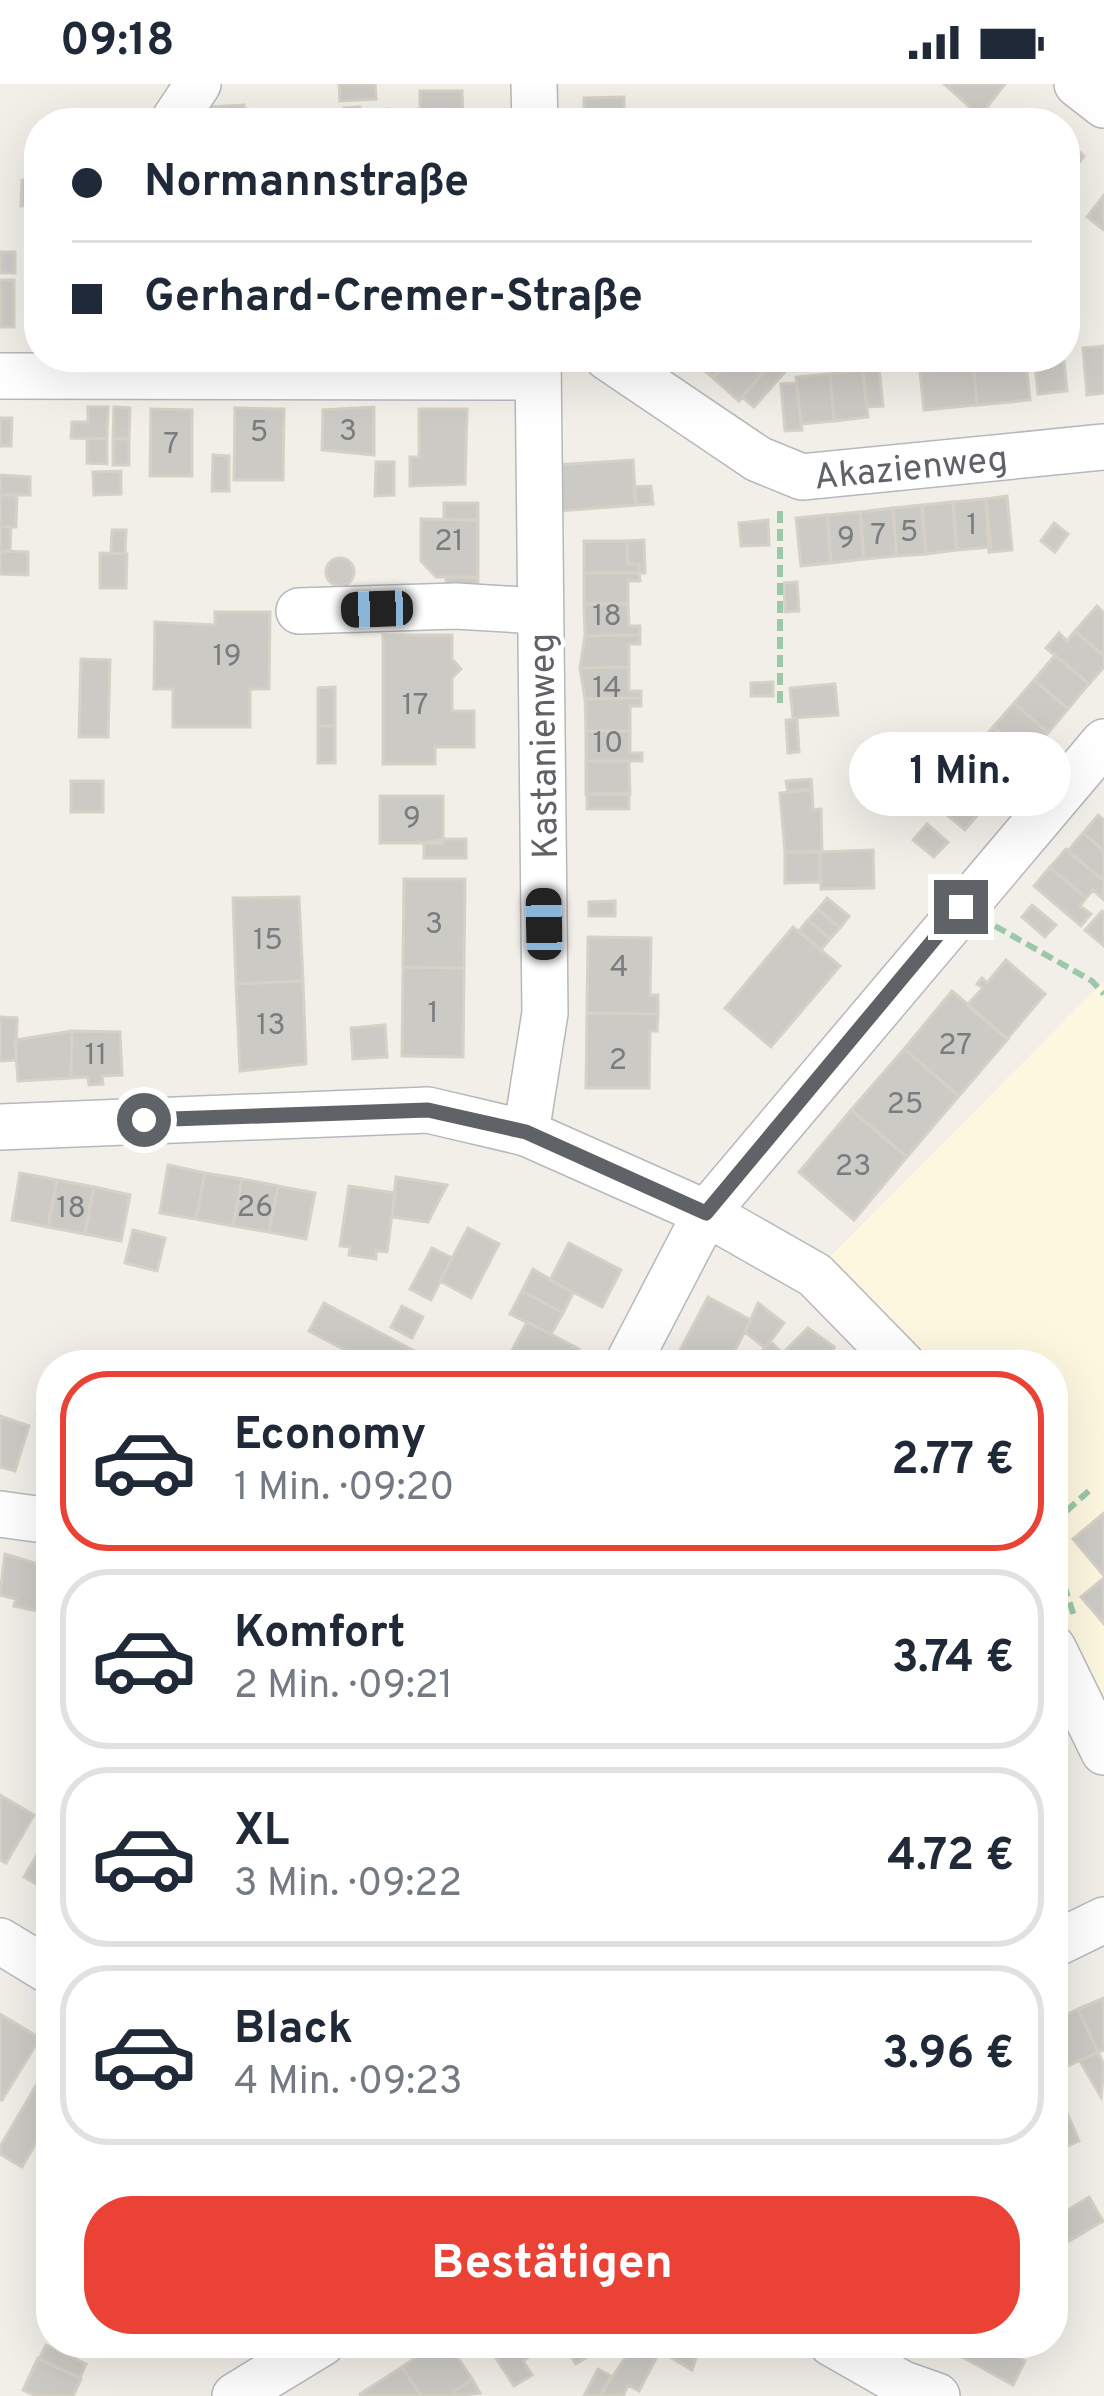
<!DOCTYPE html>
<html lang="de">
<meta charset="utf-8">
<style>
:root{--surface:#fff;--page:#f2f2f3;--text:#1f2937;--muted:#747a83;--line:#e0e1e3;--accent:#ea4335}
body{margin:0;font-family:Overpass,sans-serif;background:var(--page);color:var(--text);height:100vh;display:flex;flex-direction:column;font-size:45px;white-space:nowrap}
*{box-sizing:border-box;margin:0}
p{font-size:39px;color:var(--muted)}
.icon{flex:none;width:66px;height:66px;fill:none;stroke:currentColor;stroke-width:2;stroke-linecap:round;stroke-linejoin:round}
.map{position:relative;flex:1;overflow:hidden}
.details{position:absolute;left:36px;top:1266px;width:1032px;height:1008px;display:flex;flex-direction:column;background:var(--surface);border-radius:48px;box-shadow:0 12px 48px #0002}
.details>*{flex:none}
.hud{position:absolute;left:24px;top:24px;width:1056px;height:264px;border-radius:48px;box-shadow:0 12px 48px #0002;display:grid;align-content:center;height:264px;padding:0 48px;background:var(--surface)}
.end{position:absolute;width:54px;height:54px;margin:-27px;border:15px solid #5f6368;background:#fff;box-shadow:0 0 0 6px #fff}
.from{border-radius:50%}
.bubble{position:absolute;height:84px;border-radius:42px;background:var(--surface);box-shadow:0 12px 48px #0002;font-size:39px;font-weight:700;line-height:84px;text-align:center}
.car{position:absolute;width:36px;height:72px;margin:-36px -18px;border-radius:15px;box-shadow:0 0 9px 3px #0007;background:linear-gradient(#222 24%,#8ab4d8 0 40%,#222 0 76%,#8ab4d8 0 86%,#222 0)}
.hud b{display:flex;align-items:center;gap:42px;height:114px;font-size:45px}
.hud b+b{border-top:3px solid var(--line)}
.hud i{width:30px;height:30px;background:var(--text)}
ul{padding:21px 0 0;list-style:none}
li{display:flex;align-items:center;gap:36px;height:180px;margin:0 24px 18px;padding:0 24px;border:6px solid var(--line);border-radius:48px}
li div{flex:1}
li b{display:block;font-size:45px}
li em{font-style:normal;font-weight:700}
li.active{border-color:var(--accent)}
li>.icon{width:108px;height:108px;stroke-width:1.5}
.action{display:flex;gap:24px;margin-top:auto;padding:24px 48px}
.action a{flex:1;height:138px;border-radius:48px;background:var(--accent);color:#fff;font-size:48px;font-weight:700;line-height:138px;text-align:center}
.status{display:flex;justify-content:space-between;align-items:center;height:84px;padding:0 60px;background:var(--surface);direction:ltr}
.status svg{height:33px;fill:currentColor}
.map>svg:first-child{display:block}
</style>
<div class="status"><b>09:18</b><svg viewBox="0 0 49 12"><path d="M0 12V9h3v3zM5 12V6h3v6zM10 12V3h3v9zM15 12V0h3v12zM26 1h20v11H26zM47 4h2v5h-2z"/></svg></div>
<div class="map">
<svg width="1104" height="2312" viewBox="0 0 1104 2312">
<rect width="100%" height="100%" fill="#f1efe8"/>
<path fill="#fef7e0" d="M 1104,897 L 1104,1618 L 1053,1519 L 1053,1281 L 928,1281 L 828,1175 Z"/>
<path fill="#cccac5" stroke="#d6d1c6" stroke-width="3" d="M 339,0 L 375,0 L 376,15 L 340,17 Z
M 944,0 L 1005,0 L 980,32 Z
M 420,7 L 462,7 L 463,39 L 388,39 L 387,25 L 420,30 Z
M 624,13 L 624,32 L 631,32 L 631,39 L 584,39 L 584,14 Z
M 244,21 L 245,39 L 211,39 L 210,23 Z
M 360,23 L 361,39 L 345,39 L 344,24 Z
M 1065,55 L 1084,72 L 1065,98 Z
M 22,96 L 39,96 L 39,122 L 21,122 Z
M 1104,111 L 1104,146 L 1087,133 Z
M 0,168 L 15,168 L 15,189 L 0,189 Z
M 0,196 L 14,196 L 14,243 L 0,243 Z
M 1104,262 L 1104,309 L 1087,311 L 1083,264 Z
M 689,273 L 732,273 L 713,294 Z
M 732,273 L 760,273 L 770,281 L 739,317 L 713,294 Z
M 1008,273 L 1008,279 L 1026,277 L 1030,316 L 977,321 L 973,275 Z
M 878,275 L 883,322 L 867,323 L 862,276 Z
M 973,275 L 977,321 L 924,326 L 920,288 L 939,286 L 938,279 Z
M 772,277 L 785,288 L 754,323 L 742,313 Z
M 1064,278 L 1067,307 L 1038,310 L 1035,281 Z
M 862,286 L 868,333 L 834,337 L 830,290 Z
M 830,290 L 834,337 L 801,340 L 796,293 Z
M 796,299 L 802,346 L 785,347 L 781,300 Z
M 88,323 L 108,323 L 107,355 L 71,354 L 72,338 L 88,338 Z
M 114,323 L 130,324 L 129,355 L 113,355 Z
M 374,323 L 374,371 L 322,366 L 323,326 Z
M 235,324 L 284,325 L 283,396 L 234,396 Z
M 151,325 L 192,326 L 192,392 L 150,392 Z
M 419,325 L 467,325 L 465,400 L 410,402 L 410,373 L 419,373 Z
M 0,334 L 12,334 L 11,362 L 0,362 Z
M 87,354 L 107,355 L 107,380 L 87,379 Z
M 113,355 L 129,355 L 129,381 L 113,381 Z
M 213,371 L 229,372 L 229,407 L 212,407 Z
M 633,376 L 636,421 L 560,427 L 556,381 Z
M 376,378 L 394,378 L 394,411 L 375,412 Z
M 121,387 L 121,410 L 94,411 L 93,388 Z
M 0,391 L 30,393 L 30,411 L 0,411 Z
M 651,402 L 653,420 L 636,421 L 634,403 Z
M 0,411 L 17,411 L 16,443 L 0,442 Z
M 1007,412 L 1012,466 L 989,468 L 986,415 Z
M 986,415 L 991,463 L 957,466 L 953,418 Z
M 953,418 L 957,466 L 926,470 L 922,421 Z
M 444,419 L 478,419 L 478,436 L 444,435 Z
M 922,421 L 926,470 L 897,472 L 893,424 Z
M 893,424 L 897,472 L 864,475 L 860,428 Z
M 860,428 L 864,475 L 831,479 L 827,431 Z
M 827,431 L 831,479 L 801,482 L 796,434 Z
M 421,435 L 478,436 L 478,493 L 436,493 L 421,477 Z
M 768,436 L 769,461 L 741,462 L 739,439 Z
M 1054,439 L 1068,450 L 1055,468 L 1041,457 Z
M 0,442 L 11,443 L 10,467 L 0,467 Z
M 112,446 L 126,446 L 125,470 L 111,469 Z
M 644,456 L 645,489 L 639,489 L 640,480 L 628,480 L 627,457 Z
M 584,457 L 627,457 L 628,480 L 640,480 L 639,489 L 584,489 Z
M 0,467 L 28,468 L 28,491 L 0,490 Z
M 100,469 L 127,470 L 126,504 L 100,504 Z
M326 488a14 14 0 1 1 28 0a14 14 0 1 1-28 0Z
M 584,489 L 639,489 L 640,497 L 628,497 L 628,520 L 584,520 Z
M 446,493 L 478,493 L 478,509 L 446,508 Z
M 797,498 L 799,527 L 785,528 L 784,499 Z
M 584,520 L 628,520 L 629,542 L 640,542 L 640,551 L 585,552 Z
M 1097,522 L 1104,529 L 1104,572 L 1075,547 Z
M 215,528 L 270,528 L 269,605 L 250,605 L 250,643 L 173,643 L 173,605 L 154,605 L 155,538 L 215,541 Z
M 1075,547 L 1104,572 L 1104,583 L 1089,600 L 1046,564 L 1059,549 L 1067,557 Z
M 383,551 L 452,551 L 452,575 L 461,585 L 452,594 L 452,627 L 474,627 L 474,663 L 435,663 L 435,680 L 383,680 Z
M 640,551 L 640,560 L 629,560 L 629,583 L 580,584 L 585,552 Z
M 1055,571 L 1089,600 L 1068,625 L 1034,596 Z
M 81,575 L 110,576 L 108,653 L 79,653 Z
M 629,583 L 629,607 L 641,607 L 641,614 L 585,615 L 580,584 Z
M 1034,596 L 1068,625 L 1048,649 L 1014,619 Z
M 773,598 L 773,612 L 751,612 L 751,599 Z
M 835,600 L 838,631 L 793,634 L 790,604 Z
M 335,603 L 335,642 L 318,642 L 318,604 Z
M 641,614 L 641,622 L 630,622 L 630,647 L 586,647 L 585,615 Z
M 1014,619 L 1048,649 L 1028,673 L 993,643 Z
M 797,635 L 799,668 L 788,669 L 786,636 Z
M 318,642 L 335,642 L 335,679 L 318,679 Z
M 993,643 L 1028,673 L 1008,696 L 973,667 Z
M 586,647 L 630,647 L 630,669 L 642,669 L 642,677 L 586,677 Z
M 963,660 L 972,668 L 959,683 L 950,675 Z
M 973,667 L 1008,696 L 986,721 L 952,691 Z
M 586,677 L 629,677 L 630,710 L 586,710 Z
M 894,682 L 918,702 L 906,716 L 883,696 Z
M 952,691 L 986,721 L 965,746 L 930,717 Z
M 811,695 L 812,705 L 788,708 L 786,697 Z
M 71,697 L 103,697 L 103,728 L 71,728 Z
M 812,706 L 813,726 L 821,725 L 822,767 L 785,768 L 780,709 Z
M 629,709 L 629,725 L 587,725 L 587,710 Z
M 380,712 L 443,712 L 443,759 L 380,759 Z
M 1098,731 L 1104,736 L 1104,767 L 1083,749 Z
M 927,740 L 948,758 L 934,773 L 913,756 Z
M 1083,749 L 1104,767 L 1104,797 L 1068,767 Z
M 443,755 L 466,755 L 466,774 L 424,774 L 424,759 Z
M 1066,765 L 1104,797 L 1103,815 L 1093,806 L 1086,814 L 1050,783 Z
M 873,766 L 874,804 L 821,805 L 820,768 Z
M 785,768 L 820,768 L 820,798 L 785,799 Z
M 1050,783 L 1086,814 L 1080,822 L 1091,830 L 1081,842 L 1034,802 Z
M 404,795 L 465,795 L 464,884 L 403,883 Z
M 299,813 L 303,897 L 236,900 L 233,814 Z
M 827,814 L 849,832 L 840,844 L 818,825 Z
M 615,817 L 615,832 L 589,832 L 589,818 Z
M 1032,821 L 1056,841 L 1045,853 L 1022,833 Z
M 818,825 L 840,844 L 830,855 L 808,836 Z
M 1102,827 L 1104,829 L 1104,862 L 1085,846 Z
M 808,836 L 830,855 L 821,866 L 799,847 Z
M 793,843 L 840,882 L 771,963 L 725,924 Z
M 588,853 L 651,854 L 650,911 L 658,911 L 658,930 L 587,929 Z
M 1006,876 L 1045,910 L 1007,955 L 967,921 L 983,904 L 977,900 L 982,894 L 987,899 Z
M 403,883 L 464,884 L 463,973 L 402,972 Z
M 303,897 L 306,980 L 240,987 L 236,900 Z
M 952,907 L 1008,955 L 959,1012 L 904,965 Z
M 587,929 L 658,930 L 657,947 L 650,947 L 649,1004 L 586,1004 Z
M 0,933 L 17,934 L 16,976 L 0,977 Z
M 385,941 L 387,973 L 353,975 L 351,944 Z
M 72,947 L 71,994 L 18,997 L 15,956 Z
M 72,947 L 120,948 L 122,991 L 102,992 L 103,1000 L 89,1001 L 88,993 L 71,994 Z
M 904,965 L 959,1012 L 907,1073 L 851,1026 Z
M 851,1026 L 907,1073 L 854,1136 L 799,1088 Z
M 168,1081 L 205,1089 L 196,1135 L 160,1129 Z
M 20,1089 L 57,1096 L 48,1143 L 12,1136 Z
M 205,1089 L 242,1095 L 233,1142 L 196,1135 Z
M 396,1093 L 447,1101 L 428,1138 L 392,1133 Z
M 242,1095 L 278,1102 L 269,1148 L 233,1142 Z
M 57,1096 L 94,1103 L 85,1150 L 48,1143 Z
M 278,1102 L 315,1109 L 306,1155 L 269,1148 Z
M 349,1102 L 395,1109 L 387,1168 L 376,1167 L 376,1175 L 349,1171 L 350,1163 L 340,1162 Z
M 94,1103 L 130,1111 L 121,1157 L 85,1150 Z
M 468,1144 L 499,1160 L 471,1214 L 440,1197 Z
M 133,1146 L 165,1154 L 157,1187 L 125,1179 Z
M 569,1159 L 621,1186 L 602,1223 L 550,1196 Z
M 432,1164 L 452,1174 L 431,1216 L 410,1205 Z
M 533,1185 L 573,1209 L 563,1229 L 522,1207 Z
M 522,1207 L 563,1229 L 551,1250 L 510,1230 Z
M 708,1213 L 751,1236 L 727,1281 L 704,1281 L 679,1268 Z
M 324,1219 L 441,1281 L 374,1281 L 309,1247 Z
M 758,1219 L 784,1239 L 765,1264 L 745,1248 Z
M 402,1222 L 423,1233 L 412,1254 L 391,1243 Z
M 527,1238 L 579,1265 L 571,1281 L 522,1281 L 508,1274 Z
M 808,1244 L 834,1263 L 833,1269 L 821,1281 L 771,1281 Z
M 770,1257 L 783,1270 L 771,1281 L 751,1281 Z
M 46,1301 L 51,1302 L 51,1334 L 37,1330 Z
M 0,1332 L 29,1342 L 15,1387 L 0,1383 Z
M 1104,1429 L 1104,1492 L 1073,1455 Z
M 5,1470 L 51,1484 L 42,1528 L 14,1522 L 16,1515 L 0,1511 Z
M 1104,1494 L 1104,1540 L 1081,1513 Z
M 0,1711 L 34,1731 L 6,1779 L 0,1776 Z
M 51,1747 L 51,1809 L 24,1793 Z
M 1104,1914 L 1104,1966 L 1098,1968 L 1078,1925 Z
M 1078,1925 L 1098,1968 L 1068,1982 L 1053,1937 Z
M 0,1930 L 40,1954 L 2,2016 L 0,2015 Z
M 1098,1968 L 1104,1981 L 1101,2013 L 1080,1977 Z
M 51,1976 L 51,2033 L 22,2083 L 0,2070 L 0,2063 Z
M 1065,2024 L 1079,2057 L 1063,2064 L 1053,2032 Z
M 1089,2113 L 1103,2137 L 1054,2166 L 1053,2135 Z
M 438,2259 L 448,2259 L 472,2295 L 453,2308 L 455,2312 L 421,2312 L 402,2283 Z
M 486,2259 L 533,2259 L 538,2267 L 523,2277 L 532,2291 L 514,2302 Z
M 578,2259 L 597,2259 L 600,2265 L 576,2280 L 567,2266 Z
M 635,2259 L 701,2259 L 692,2286 L 660,2267 L 639,2307 L 628,2301 L 623,2312 L 600,2312 Z
M 969,2259 L 1013,2259 L 1009,2269 L 1025,2277 L 1013,2301 L 962,2273 Z
M 46,2261 L 86,2280 L 80,2294 L 39,2275 Z
M 38,2274 L 81,2295 L 73,2312 L 36,2312 L 23,2306 Z
M 402,2283 L 421,2312 L 361,2312 L 360,2310 Z
M 598,2285 L 611,2292 L 600,2312 L 584,2312 Z
M 472,2295 L 480,2309 L 455,2312 L 453,2308 Z"/>
<g fill="none" stroke-linecap="round" stroke-linejoin="round">
<defs>
<g id="minor">
<path d="M 534,0 L 535,39"/>
<path d="M 1077,0 L 1104,21"/>
<path d="M 172,39 L 198,0"/>
<path id="s1" d="M 607,273 L 758,375 L 802,393 L 1104,363"/>
<path d="M 0,292 L 538,293"/>
<path d="M 299,527 L 456,522 L 540,527"/>
<path d="M 0,1043 L 428,1026 L 526,1049 L 706,1129 L 815,1191 L 903,1281"/>
<path d="M 526,1049 L 545,929 L 538,273"/>
<path d="M 627,1281 L 706,1129 L 1104,658"/>
<path d="M 0,1430 L 51,1437"/>
<path d="M 1053,1564 L 1104,1668"/>
<path d="M 0,1857 L 51,1888"/>
<path d="M 1053,1861 L 1104,1836"/>
<path d="M 831,2259 L 903,2300 L 937,2312"/>
<path d="M 235,2312 L 322,2259"/>
</g>
</defs>
<use href="#minor" stroke="#b5b8bc" stroke-width="48"/>
<path stroke="#9cc7a9" stroke-width="6" stroke-dasharray="12 6" stroke-linecap="butt" d="M 780,427 L 780,621
M 995,842 L 1092,897 L 1104,910
M 1053,1439 L 1091,1405
M 1053,1467 L 1074,1532"/>
<use href="#minor" stroke="#fff" stroke-width="45"/>
</g>
<g fill="none" stroke-linecap="round" stroke-linejoin="round">
<path stroke="#5f6368" stroke-width="15" d="M 144,1036 L 428,1026 L 526,1048 L 706,1129 L 961,823"/>
</g>
<g text-anchor="middle" stroke-width="9" stroke-linejoin="round" paint-order="stroke">
<g font-size="30" fill="#7a7d7f">
<text x="348" y="356">3</text>
<text x="259" y="357">5</text>
<text x="171" y="369">7</text>
<text x="972" y="450">1</text>
<text x="909" y="457">5</text>
<text x="878" y="460">7</text>
<text x="846" y="463">9</text>
<text x="449" y="466">21</text>
<text x="607" y="541">18</text>
<text x="227" y="581">19</text>
<text x="607" y="613">14</text>
<text x="415" y="630">17</text>
<text x="608" y="668">10</text>
<text x="412" y="743">9</text>
<text x="434" y="849">3</text>
<text x="268" y="865">15</text>
<text x="619" y="892">4</text>
<text x="433" y="938">1</text>
<text x="271" y="950">13</text>
<text x="955" y="970">27</text>
<text x="96" y="980">11</text>
<text x="618" y="985">2</text>
<text x="905" y="1029">25</text>
<text x="853" y="1091">23</text>
<text x="255" y="1132">26</text>
<text x="71" y="1133">18</text>
</g>
<g font-size="36" fill="#5f6368" stroke="#fff">
<text dy="13" stroke="none"><textPath href="#s1" startOffset="339">Akazienweg</textPath></text>
<text transform="translate(542 662) rotate(-91)" y="13">Kastanienweg</text>
</g>
</g>
</svg>
<i class="end from" style="left:144px;top:1036px"></i>
<i class="end" style="left:961px;top:823px"></i>
<div class="bubble" style="left:849px;top:648px;width:222px">1 Min.</div>
<i class="car" style="left:377px;top:525px;rotate:268deg"></i>
<i class="car" style="left:544px;top:840px;rotate:359deg"></i>
<div class="hud">
<b><i class="from"></i>Normannstraße</b>
<b><i></i>Gerhard-Cremer-Straße</b>
</div>
<section class="details">
<ul>
<li class="active"><svg class="icon" aria-label="car" viewBox="0 0 24 24"><path d="M5 17H2v-5l4-1 3-4h7l3 4 3 1v5h-3M9 17h6M6 11h13"/><circle cx="7" cy="17" r="2"/><circle cx="17" cy="17" r="2"/></svg><div><b>Economy</b><p>1 Min. · 09:20</p></div><em>2.77 €</em></li>
<li><svg class="icon" aria-label="car" viewBox="0 0 24 24"><path d="M5 17H2v-5l4-1 3-4h7l3 4 3 1v5h-3M9 17h6M6 11h13"/><circle cx="7" cy="17" r="2"/><circle cx="17" cy="17" r="2"/></svg><div><b>Komfort</b><p>2 Min. · 09:21</p></div><em>3.74 €</em></li>
<li><svg class="icon" aria-label="car" viewBox="0 0 24 24"><path d="M5 17H2v-5l4-1 3-4h7l3 4 3 1v5h-3M9 17h6M6 11h13"/><circle cx="7" cy="17" r="2"/><circle cx="17" cy="17" r="2"/></svg><div><b>XL</b><p>3 Min. · 09:22</p></div><em>4.72 €</em></li>
<li><svg class="icon" aria-label="car" viewBox="0 0 24 24"><path d="M5 17H2v-5l4-1 3-4h7l3 4 3 1v5h-3M9 17h6M6 11h13"/><circle cx="7" cy="17" r="2"/><circle cx="17" cy="17" r="2"/></svg><div><b>Black</b><p>4 Min. · 09:23</p></div><em>3.96 €</em></li>
</ul>
<div class="action"><a>Bestätigen</a></div>
</section>
</div>
